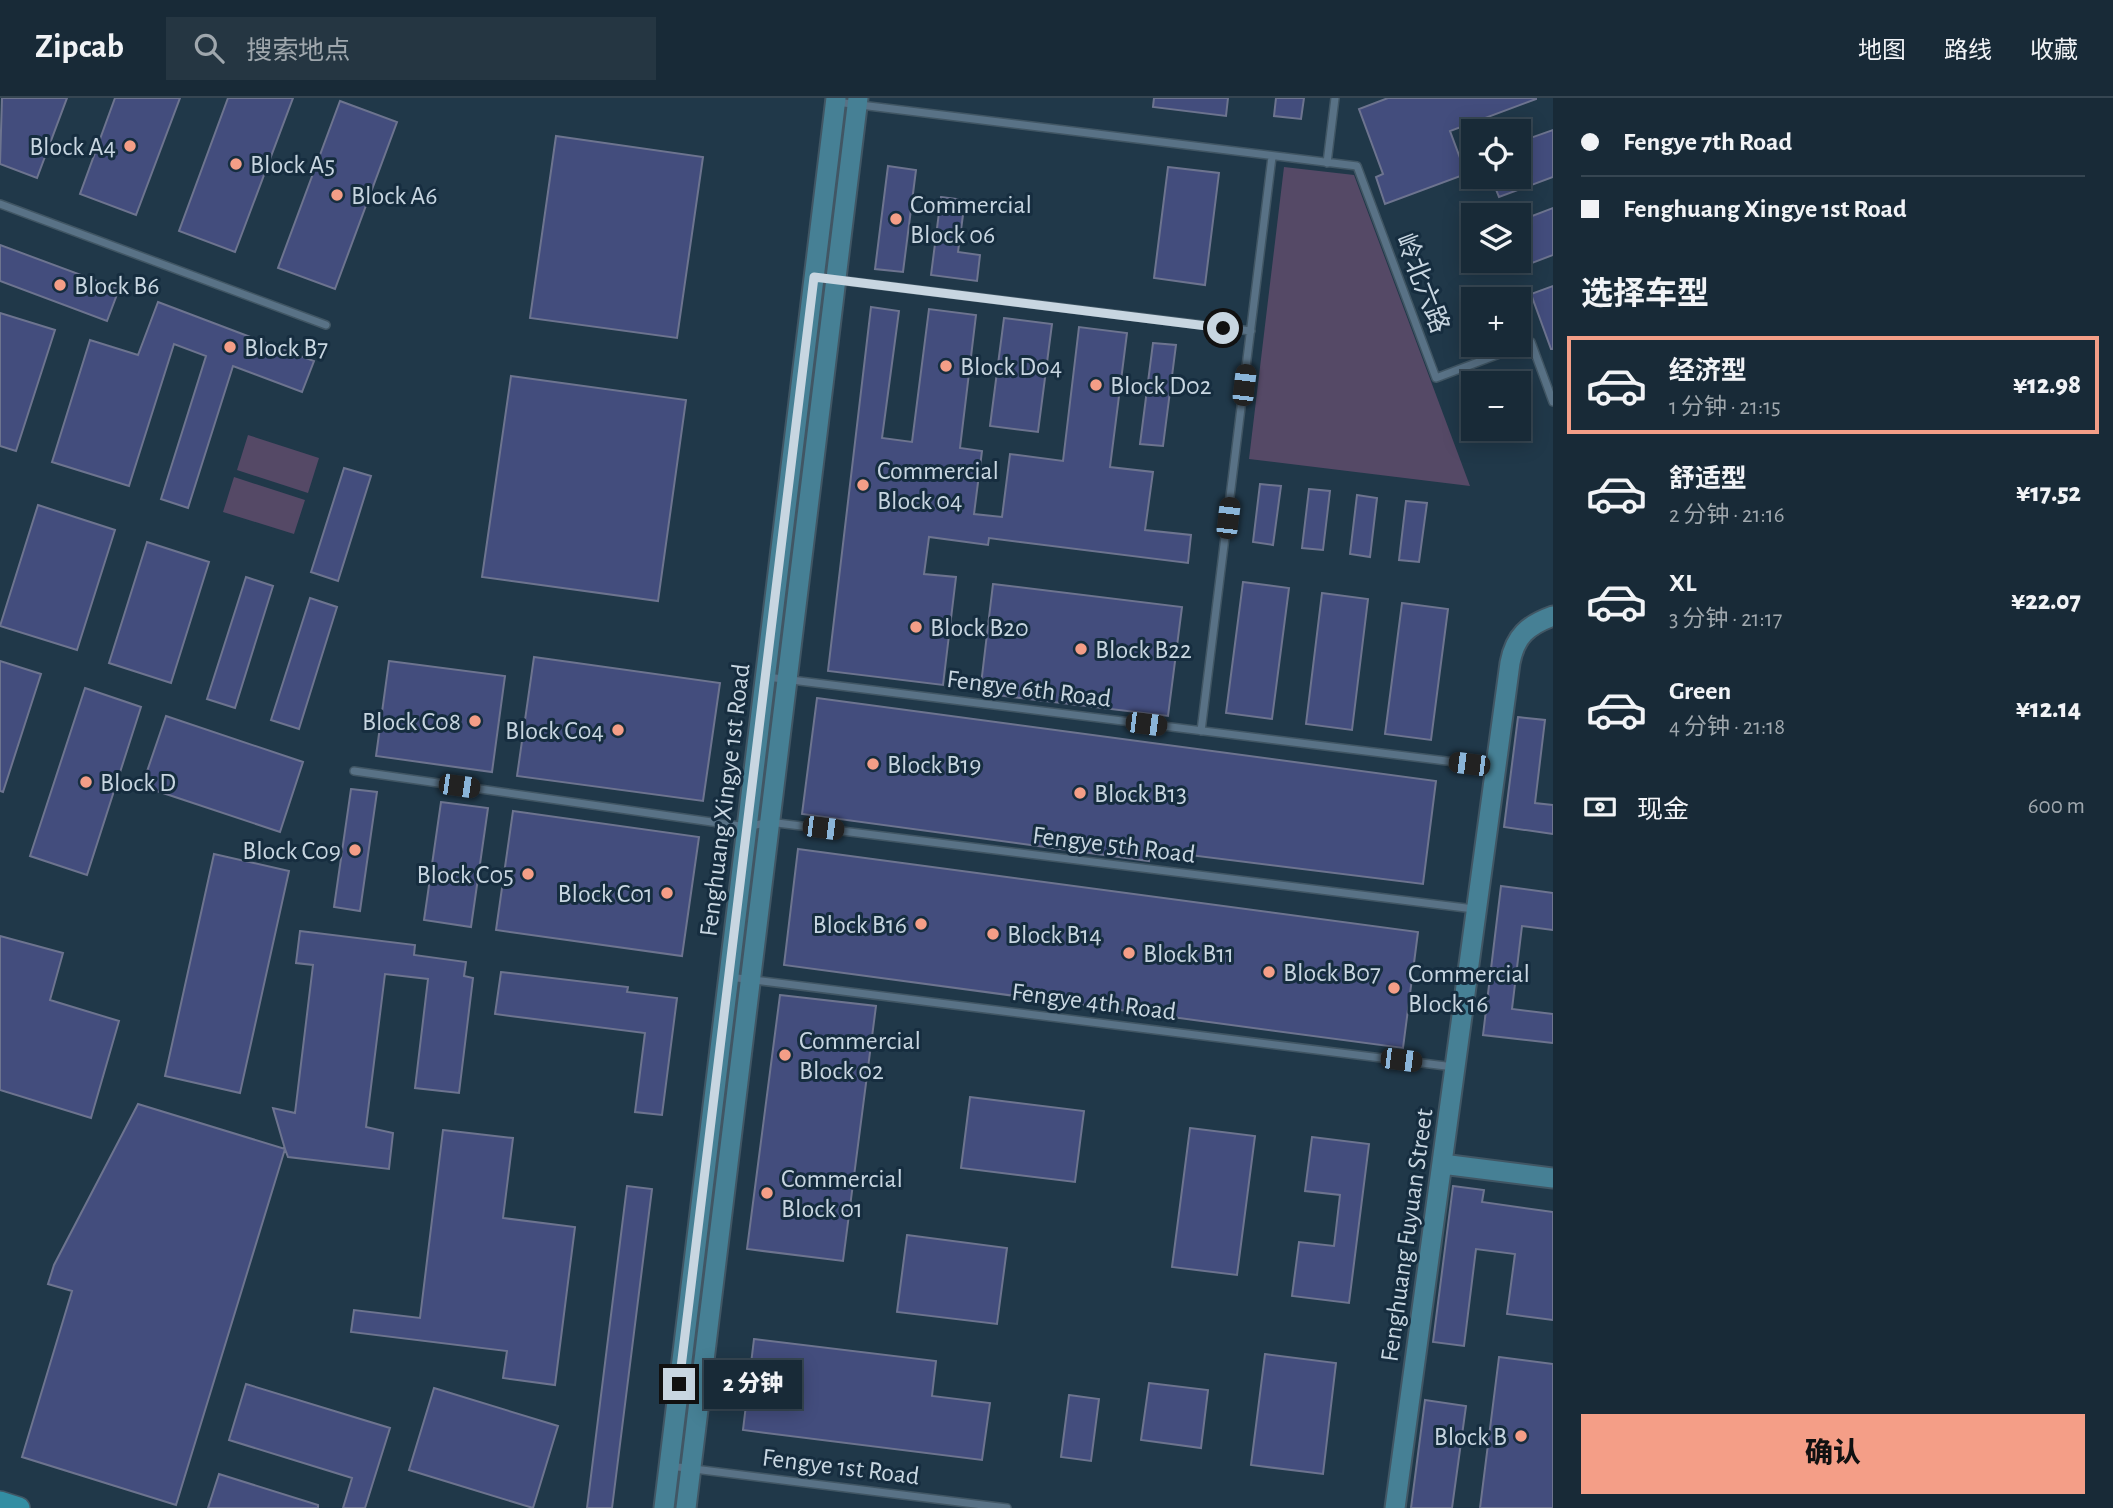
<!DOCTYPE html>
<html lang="zh">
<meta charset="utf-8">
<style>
:root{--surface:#182a37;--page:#253642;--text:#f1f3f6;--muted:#9fa7ad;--line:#364652;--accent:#f49e87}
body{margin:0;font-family:"Alegreya Sans","Noto Sans SC",sans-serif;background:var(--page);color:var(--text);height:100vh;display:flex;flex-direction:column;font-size:26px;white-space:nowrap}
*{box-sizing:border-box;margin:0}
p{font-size:23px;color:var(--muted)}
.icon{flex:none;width:38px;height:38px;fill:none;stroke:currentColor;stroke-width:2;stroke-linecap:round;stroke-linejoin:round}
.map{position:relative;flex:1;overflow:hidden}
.drawer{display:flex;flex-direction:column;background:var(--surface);width:560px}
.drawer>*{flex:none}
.guide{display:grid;align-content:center;height:154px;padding:0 28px;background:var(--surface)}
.buttons{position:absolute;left:1461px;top:21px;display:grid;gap:14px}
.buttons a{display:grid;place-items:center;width:70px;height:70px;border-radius:0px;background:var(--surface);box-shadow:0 4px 18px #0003,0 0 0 2px var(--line);font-size:35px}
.end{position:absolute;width:32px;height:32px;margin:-16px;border:9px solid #c8d6e1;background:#111;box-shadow:0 0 0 4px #111}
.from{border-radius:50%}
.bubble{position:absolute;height:49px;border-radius:0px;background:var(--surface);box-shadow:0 4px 18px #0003,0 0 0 2px var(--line);font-size:23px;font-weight:800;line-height:49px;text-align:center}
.car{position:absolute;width:21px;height:42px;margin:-21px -10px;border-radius:9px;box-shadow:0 0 5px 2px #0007;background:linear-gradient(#222 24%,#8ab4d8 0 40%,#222 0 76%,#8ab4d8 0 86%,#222 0)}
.guide b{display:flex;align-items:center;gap:24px;height:66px;font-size:26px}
.guide b+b{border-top:2px solid var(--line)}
.guide i{width:18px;height:18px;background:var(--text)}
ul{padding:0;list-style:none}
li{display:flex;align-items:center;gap:21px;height:98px;margin:0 14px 10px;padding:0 14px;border:4px solid transparent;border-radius:0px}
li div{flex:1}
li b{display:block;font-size:26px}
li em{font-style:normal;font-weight:800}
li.selected{border-color:var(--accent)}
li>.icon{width:63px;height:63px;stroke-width:1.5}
h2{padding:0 28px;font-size:32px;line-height:84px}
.pay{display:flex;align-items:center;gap:18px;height:77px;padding:0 28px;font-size:26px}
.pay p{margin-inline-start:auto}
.action{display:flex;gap:14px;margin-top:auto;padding:14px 28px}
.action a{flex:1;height:80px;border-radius:0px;background:var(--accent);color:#111;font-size:28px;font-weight:800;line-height:80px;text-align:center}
header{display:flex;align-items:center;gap:42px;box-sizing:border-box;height:98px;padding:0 35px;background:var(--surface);border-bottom:2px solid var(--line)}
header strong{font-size:33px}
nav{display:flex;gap:38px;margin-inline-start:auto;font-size:24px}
.search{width:490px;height:63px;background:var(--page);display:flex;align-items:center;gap:18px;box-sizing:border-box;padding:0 24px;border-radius:0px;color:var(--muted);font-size:26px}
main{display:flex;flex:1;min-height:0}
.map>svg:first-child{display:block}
</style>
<header>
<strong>Zipcab</strong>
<div class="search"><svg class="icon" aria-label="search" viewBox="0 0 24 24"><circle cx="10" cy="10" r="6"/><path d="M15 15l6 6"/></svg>搜索地点</div>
<nav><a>地图</a><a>路线</a><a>收藏</a></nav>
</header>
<main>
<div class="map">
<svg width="1553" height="1410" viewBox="0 0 1553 1410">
<rect width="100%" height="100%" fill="#203849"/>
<path fill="#554966" d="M 1284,69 L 1354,77 L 1470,388 L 1249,361 Z
M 248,337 L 319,360 L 308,395 L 237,372 Z
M 234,379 L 305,402 L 294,436 L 223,414 Z"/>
<path fill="#434d7d" stroke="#6d748f" stroke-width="2" d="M 2,0 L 67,0 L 37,80 L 0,66 Z
M 115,0 L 180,0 L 136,117 L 80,96 Z
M 228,0 L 293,0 L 235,154 L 179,133 Z
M 1154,0 L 1228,0 L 1226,18 L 1153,9 Z
M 1276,0 L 1304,0 L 1301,21 L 1274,18 Z
M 1388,0 L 1536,0 L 1536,1 L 1450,33 L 1466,76 L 1385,106 L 1376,79 L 1383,76 L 1359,11 Z
M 340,3 L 397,24 L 335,191 L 278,170 Z
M 1553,32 L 1553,79 L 1499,99 L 1491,79 L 1519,79 L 1519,44 Z
M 556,38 L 703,59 L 677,240 L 530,220 Z
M 888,68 L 916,72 L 903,174 L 875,171 Z
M 1168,69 L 1219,75 L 1205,187 L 1154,180 Z
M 941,99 L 965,102 L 958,154 L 980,157 L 977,183 L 931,177 Z
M 1553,110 L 1553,157 L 1524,168 L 1519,155 L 1519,123 Z
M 0,147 L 119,191 L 107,223 L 0,183 Z
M 1553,188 L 1553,251 L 1551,251 L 1531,196 Z
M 158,204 L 314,263 L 302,294 L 233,268 L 188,410 L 161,401 L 206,258 L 174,246 L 129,388 L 52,364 L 90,242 L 138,257 Z
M 871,209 L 899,213 L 882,340 L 912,344 L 929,211 L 976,217 L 960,350 L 982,353 L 974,416 L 1002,419 L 1010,356 L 1063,363 L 1079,229 L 1127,235 L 1110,369 L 1153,374 L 1145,432 L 1191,437 L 1188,465 L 989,440 L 988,447 L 929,439 L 924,476 L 956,479 L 943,587 L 828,573 Z
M 0,215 L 55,232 L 16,353 L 0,348 Z
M 1004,220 L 1052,226 L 1038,334 L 990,328 Z
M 1153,245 L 1176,247 L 1163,348 L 1140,346 Z
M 511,278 L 686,302 L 658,503 L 482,479 Z
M 344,370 L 371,378 L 338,483 L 311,474 Z
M 1260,386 L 1281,388 L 1273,447 L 1253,444 Z
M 1309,391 L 1330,393 L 1323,452 L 1302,450 Z
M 1357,397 L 1377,400 L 1370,459 L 1350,456 Z
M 1406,403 L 1427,405 L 1419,464 L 1399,462 Z
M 38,407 L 115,432 L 77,552 L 0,528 Z
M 147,444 L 209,464 L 171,585 L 109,565 Z
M 246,479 L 273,488 L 235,610 L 207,601 Z
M 1243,484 L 1289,490 L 1272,621 L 1226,615 Z
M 993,486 L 1182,509 L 1168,618 L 980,595 Z
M 1322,495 L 1368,501 L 1352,632 L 1306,626 Z
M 310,500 L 337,509 L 299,631 L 271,622 Z
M 1402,505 L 1448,511 L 1431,642 L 1385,636 Z
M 534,559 L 720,585 L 703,703 L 517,678 Z
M 0,563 L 41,576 L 3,694 L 0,693 Z
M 389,563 L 505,578 L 492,674 L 376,658 Z
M 85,590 L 141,609 L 87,777 L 30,758 Z
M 817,600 L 1436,683 L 1423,786 L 1150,752 L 1149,763 L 802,716 Z
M 166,618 L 303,664 L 280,734 L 142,688 Z
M 1518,619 L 1545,622 L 1535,705 L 1553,707 L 1553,736 L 1504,729 Z
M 351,691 L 377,694 L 360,813 L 334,809 Z
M 441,704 L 488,710 L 471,829 L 424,822 Z
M 513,713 L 699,739 L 682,858 L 496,832 Z
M 798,751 L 1418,834 L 1403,950 L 784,867 Z
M 214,756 L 289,773 L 240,995 L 165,978 Z
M 1501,788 L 1553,795 L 1553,832 L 1522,828 L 1512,911 L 1553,916 L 1553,945 L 1483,937 Z
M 300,833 L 415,847 L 414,857 L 466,864 L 464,878 L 473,880 L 459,995 L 415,990 L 428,881 L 385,876 L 366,1029 L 393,1035 L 389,1071 L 288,1059 L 285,1051 L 176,1407 L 22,1359 L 72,1193 L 48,1186 L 54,1167 L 138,1006 L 285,1051 L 273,1010 L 295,1015 L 313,867 L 296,865 Z
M 0,838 L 63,855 L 50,902 L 119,923 L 91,1020 L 0,992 Z
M 501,874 L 628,889 L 627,894 L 677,900 L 662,1017 L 635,1014 L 645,935 L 495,916 Z
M 780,897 L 876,908 L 843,1163 L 747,1151 Z
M 970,999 L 1084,1013 L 1075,1084 L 961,1070 Z
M 1190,1030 L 1255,1038 L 1237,1177 L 1172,1169 Z
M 443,1032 L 513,1040 L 503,1120 L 575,1129 L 555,1287 L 503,1280 L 507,1253 L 351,1234 L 354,1212 L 420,1220 Z
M 1312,1039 L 1369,1046 L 1349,1205 L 1292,1198 L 1299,1144 L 1334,1148 L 1340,1097 L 1305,1093 Z
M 627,1088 L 652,1091 L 612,1410 L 587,1410 Z
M 1453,1088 L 1484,1092 L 1482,1104 L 1553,1114 L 1553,1222 L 1507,1216 L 1515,1156 L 1476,1151 L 1464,1248 L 1433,1244 Z
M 907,1137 L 1007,1150 L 997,1226 L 897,1214 Z
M 754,1241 L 936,1263 L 932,1298 L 990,1305 L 982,1362 L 743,1332 Z
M 1265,1256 L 1336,1265 L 1323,1376 L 1251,1367 Z
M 1499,1259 L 1553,1266 L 1553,1410 L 1480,1410 Z
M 1149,1285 L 1208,1292 L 1201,1350 L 1141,1342 Z
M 246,1286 L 390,1330 L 365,1410 L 343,1410 L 352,1380 L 229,1342 Z
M 434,1290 L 558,1328 L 533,1410 L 409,1372 Z
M 1069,1297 L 1099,1301 L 1091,1363 L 1061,1359 Z
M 1425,1302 L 1466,1308 L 1452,1410 L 1411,1410 Z
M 219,1376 L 318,1407 L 318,1410 L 208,1410 Z"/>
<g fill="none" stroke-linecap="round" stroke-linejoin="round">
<defs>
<path id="lane" d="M 836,4 L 1357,68 L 1436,280 L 1531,244 L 1553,304
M 1327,65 L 1335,0
M 0,106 L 326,227
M 814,179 L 1251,233
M 767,579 L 1495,669
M 1201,633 L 1272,59
M 354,673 L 747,729 L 769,724 L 1474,811
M 729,879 L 1454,969
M 670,1368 L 1007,1410"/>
<path id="secondary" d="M 1442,1066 L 1553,1080
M 664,1410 L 836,0
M 686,1410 L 858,0
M 1395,1410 L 1510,565 C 1515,538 1528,527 1553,518"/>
<path id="primary" d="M 0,1404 L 19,1410"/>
</defs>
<use href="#lane" stroke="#415664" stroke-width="10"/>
<use href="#secondary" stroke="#415664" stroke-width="23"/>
<use href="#primary" stroke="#415664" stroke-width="24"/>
<use href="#lane" stroke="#597286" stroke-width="7"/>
<use href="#secondary" stroke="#468095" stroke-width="19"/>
<use href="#primary" stroke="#338ea3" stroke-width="21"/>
</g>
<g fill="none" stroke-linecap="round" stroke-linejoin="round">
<path stroke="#c8d6e1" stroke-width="9" d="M 679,1286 L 814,179 L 1223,230"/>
</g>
<g fill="#f49e87" stroke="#162d3f" stroke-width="2.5">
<circle cx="130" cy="48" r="7"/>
<circle cx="236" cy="66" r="7"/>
<circle cx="337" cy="97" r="7"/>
<circle cx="896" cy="121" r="7"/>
<circle cx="60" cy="187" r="7"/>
<circle cx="230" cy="249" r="7"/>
<circle cx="946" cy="268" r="7"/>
<circle cx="1096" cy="287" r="7"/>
<circle cx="863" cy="387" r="7"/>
<circle cx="916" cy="529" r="7"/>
<circle cx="1081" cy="551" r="7"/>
<circle cx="475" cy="623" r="7"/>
<circle cx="618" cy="632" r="7"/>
<circle cx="873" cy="666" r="7"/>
<circle cx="86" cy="684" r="7"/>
<circle cx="1080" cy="695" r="7"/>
<circle cx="355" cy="752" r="7"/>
<circle cx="528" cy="776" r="7"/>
<circle cx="667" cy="795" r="7"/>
<circle cx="921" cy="826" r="7"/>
<circle cx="993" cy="836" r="7"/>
<circle cx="1129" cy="855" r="7"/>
<circle cx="1269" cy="874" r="7"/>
<circle cx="1394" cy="890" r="7"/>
<circle cx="785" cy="957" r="7"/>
<circle cx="767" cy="1095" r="7"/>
<circle cx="1521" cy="1338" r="7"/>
</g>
<g text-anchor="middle" stroke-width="6" stroke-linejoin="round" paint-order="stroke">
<g font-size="26" fill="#c8d6e1" stroke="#162d3f" text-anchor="start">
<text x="116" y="57" text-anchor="end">Block A4</text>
<text x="250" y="75">Block A5</text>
<text x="351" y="106">Block A6</text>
<text x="910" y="115">Commercial<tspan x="910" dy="30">Block 06</tspan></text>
<text x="74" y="196">Block B6</text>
<text x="244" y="258">Block B7</text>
<text x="960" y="277">Block D04</text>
<text x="1110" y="296">Block D02</text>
<text x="877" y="381">Commercial<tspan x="877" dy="30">Block 04</tspan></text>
<text x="930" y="538">Block B20</text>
<text x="1095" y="560">Block B22</text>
<text x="461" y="632" text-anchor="end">Block C08</text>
<text x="604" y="641" text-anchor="end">Block C04</text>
<text x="887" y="675">Block B19</text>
<text x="100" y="693">Block D</text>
<text x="1094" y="704">Block B13</text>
<text x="341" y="761" text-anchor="end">Block C09</text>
<text x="514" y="785" text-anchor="end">Block C05</text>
<text x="653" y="804" text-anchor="end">Block C01</text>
<text x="907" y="835" text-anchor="end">Block B16</text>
<text x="1007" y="845">Block B14</text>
<text x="1143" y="864">Block B11</text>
<text x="1283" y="883">Block B07</text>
<text x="1408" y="884">Commercial<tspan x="1408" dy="30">Block 16</tspan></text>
<text x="799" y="951">Commercial<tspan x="799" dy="30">Block 02</tspan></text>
<text x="781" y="1089">Commercial<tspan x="781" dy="30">Block 01</tspan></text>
<text x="1507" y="1347" text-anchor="end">Block B</text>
</g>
<g font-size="26" fill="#c8d6e1" stroke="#162d3f">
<text transform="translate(1423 185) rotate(69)" y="9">岭北六路</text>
<text transform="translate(1029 590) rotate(7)" y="9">Fengye 6th Road</text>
<text transform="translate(724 702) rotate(-83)" y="9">Fenghuang Xingye 1st Road</text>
<text transform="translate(1114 746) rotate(7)" y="9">Fengye 5th Road</text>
<text transform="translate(1094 903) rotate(7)" y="9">Fengye 4th Road</text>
<text transform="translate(1406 1137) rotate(-82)" y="9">Fenghuang Fuyuan Street</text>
<text transform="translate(841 1368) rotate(7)" y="9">Fengye 1st Road</text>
</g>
</g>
</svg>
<div class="buttons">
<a><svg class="icon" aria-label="locate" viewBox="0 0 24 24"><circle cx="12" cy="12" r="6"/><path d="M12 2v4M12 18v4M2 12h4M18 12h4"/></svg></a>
<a><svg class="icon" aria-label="layers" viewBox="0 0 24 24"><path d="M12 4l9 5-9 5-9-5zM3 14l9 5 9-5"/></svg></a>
<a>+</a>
<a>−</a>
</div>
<i class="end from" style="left:1223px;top:230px"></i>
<i class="end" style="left:679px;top:1286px"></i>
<div class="bubble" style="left:704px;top:1262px;width:98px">2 分钟</div>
<i class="car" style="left:1244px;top:287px;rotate:7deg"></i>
<i class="car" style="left:1228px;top:420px;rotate:7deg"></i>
<i class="car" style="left:1146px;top:626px;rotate:97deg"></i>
<i class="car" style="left:1469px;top:666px;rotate:277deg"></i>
<i class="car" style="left:459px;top:688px;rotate:98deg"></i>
<i class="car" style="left:823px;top:730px;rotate:97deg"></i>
<i class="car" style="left:1401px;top:962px;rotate:97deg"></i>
</div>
<section class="drawer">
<div class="guide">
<b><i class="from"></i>Fengye 7th Road</b>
<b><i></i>Fenghuang Xingye 1st Road</b>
</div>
<h2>选择车型</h2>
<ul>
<li class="selected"><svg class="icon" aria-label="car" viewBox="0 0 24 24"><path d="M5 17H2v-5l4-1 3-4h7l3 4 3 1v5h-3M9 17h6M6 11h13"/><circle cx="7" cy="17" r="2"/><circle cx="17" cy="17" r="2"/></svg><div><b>经济型</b><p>1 分钟 · 21:15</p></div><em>¥12.98</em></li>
<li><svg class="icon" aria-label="car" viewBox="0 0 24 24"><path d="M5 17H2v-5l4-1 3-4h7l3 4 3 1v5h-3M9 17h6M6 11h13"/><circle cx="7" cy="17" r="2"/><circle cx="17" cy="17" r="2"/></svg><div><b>舒适型</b><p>2 分钟 · 21:16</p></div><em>¥17.52</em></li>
<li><svg class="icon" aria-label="car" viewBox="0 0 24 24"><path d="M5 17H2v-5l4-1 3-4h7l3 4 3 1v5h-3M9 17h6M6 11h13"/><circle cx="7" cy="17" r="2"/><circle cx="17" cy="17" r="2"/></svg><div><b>XL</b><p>3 分钟 · 21:17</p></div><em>¥22.07</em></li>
<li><svg class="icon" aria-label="car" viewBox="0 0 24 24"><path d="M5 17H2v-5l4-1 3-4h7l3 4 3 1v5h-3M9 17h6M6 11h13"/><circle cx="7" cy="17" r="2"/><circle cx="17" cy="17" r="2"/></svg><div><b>Green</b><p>4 分钟 · 21:18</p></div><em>¥12.14</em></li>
</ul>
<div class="pay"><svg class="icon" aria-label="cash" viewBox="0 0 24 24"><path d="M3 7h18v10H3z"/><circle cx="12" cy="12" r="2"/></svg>现金<p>600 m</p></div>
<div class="action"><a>确认</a></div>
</section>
</main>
